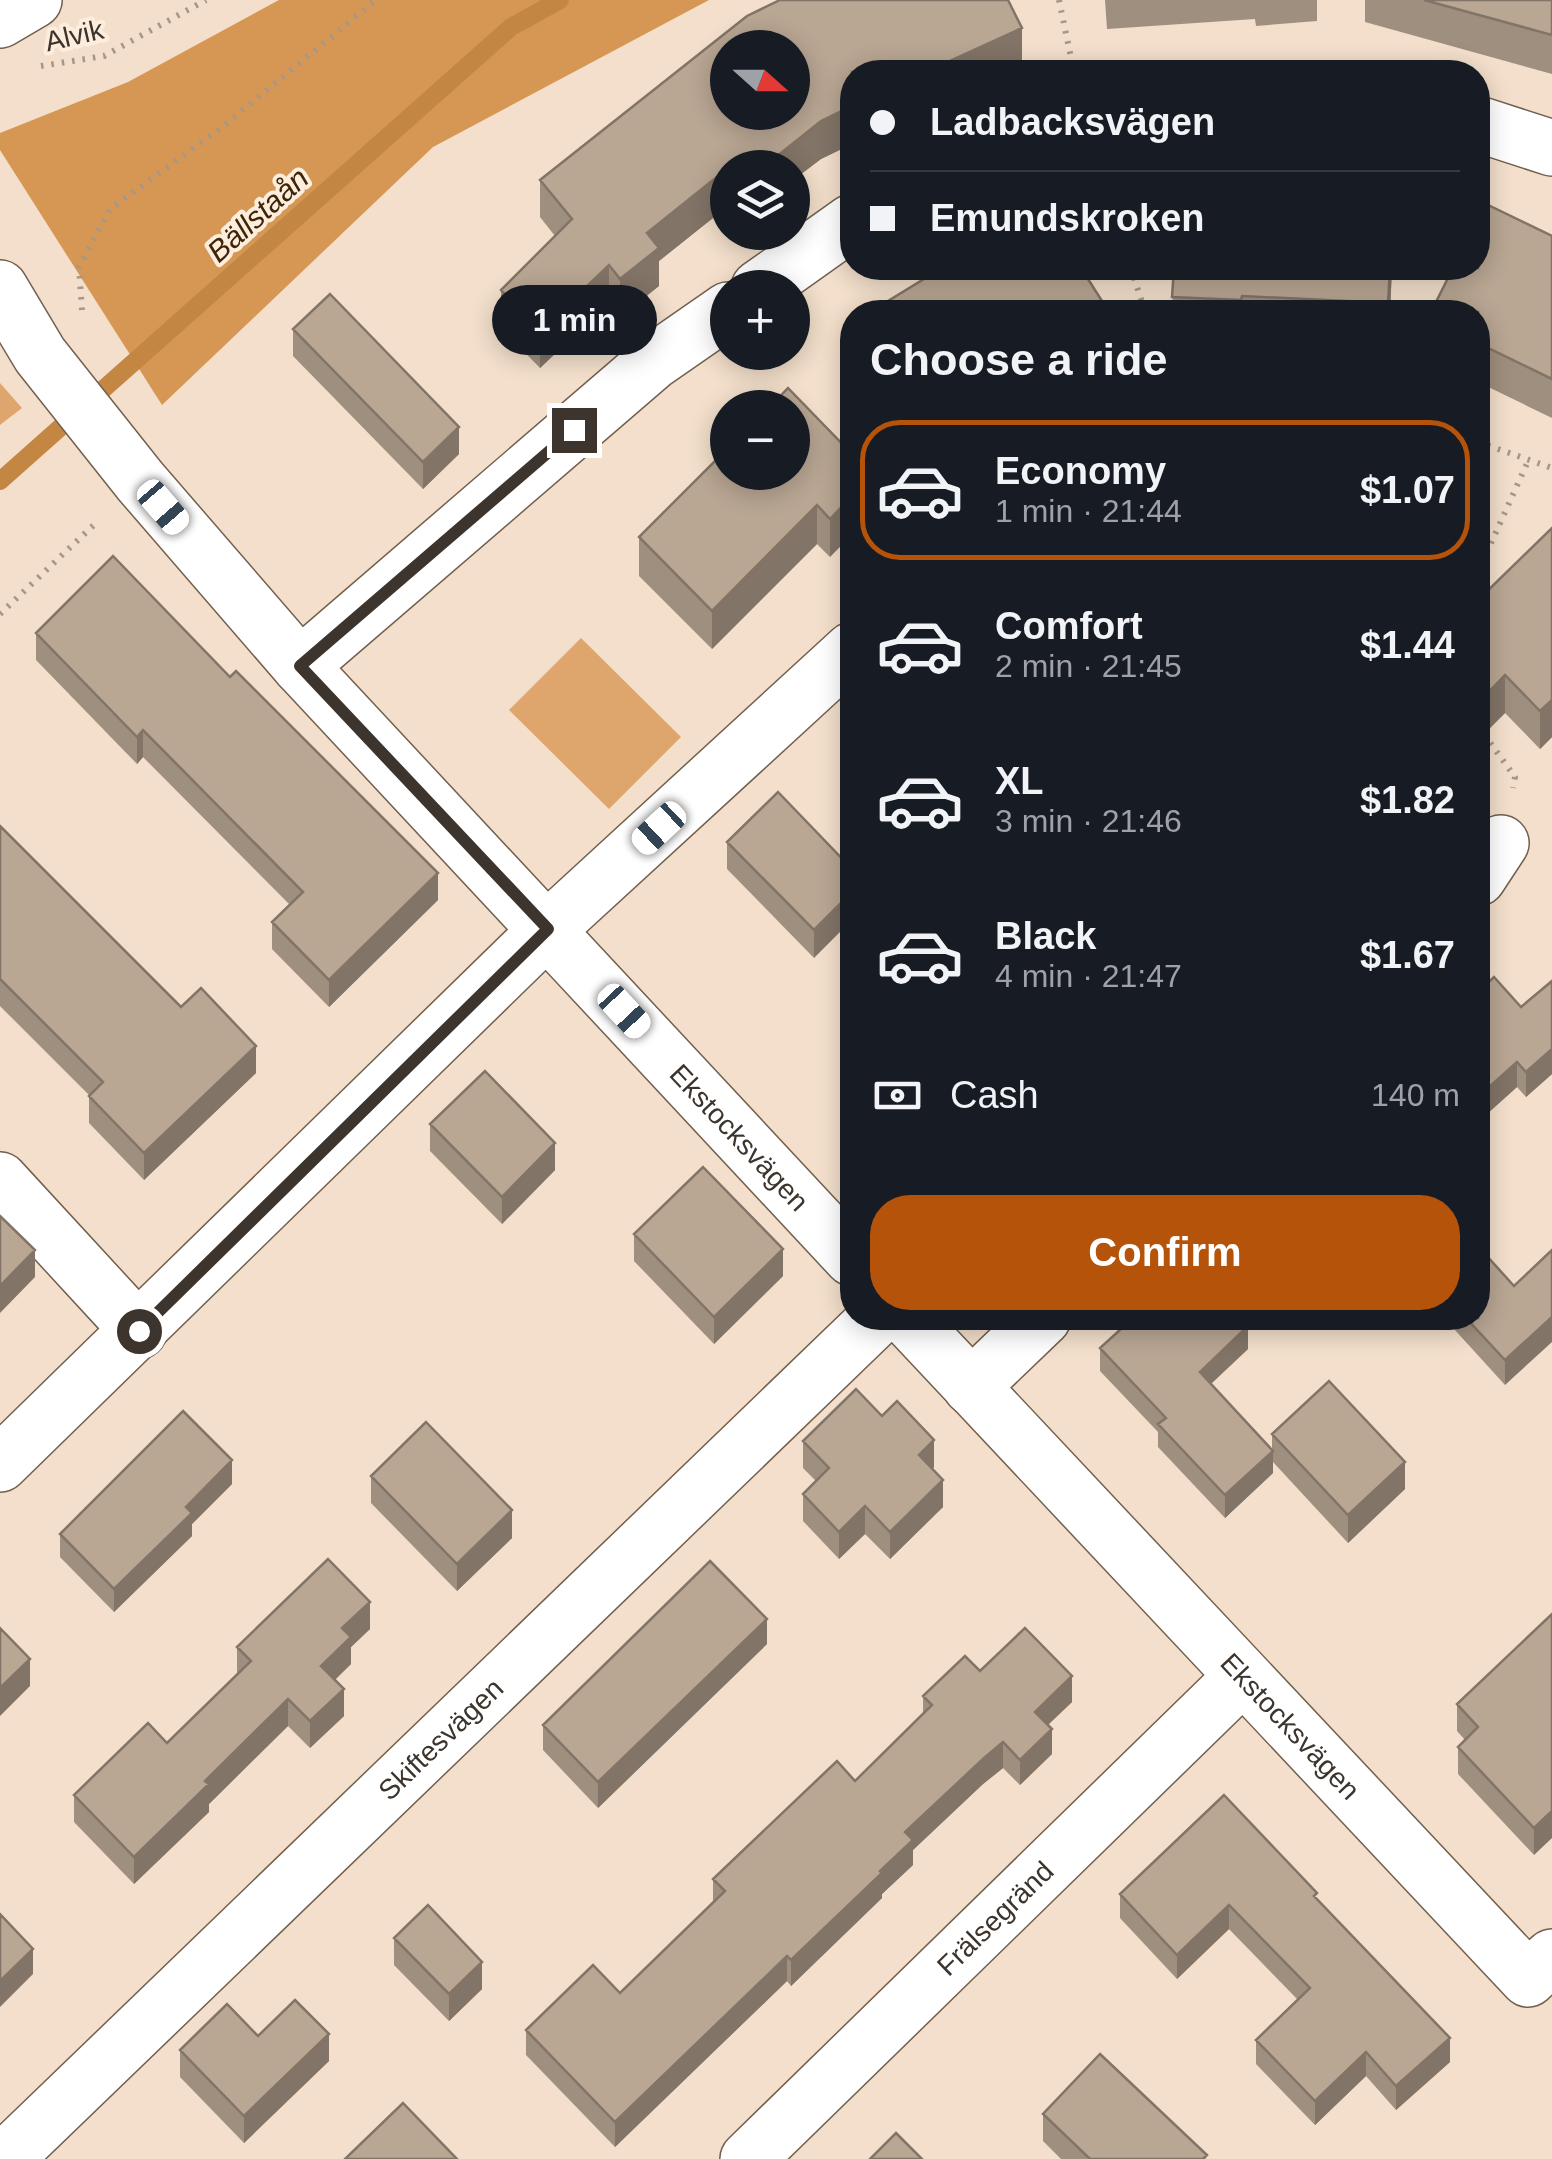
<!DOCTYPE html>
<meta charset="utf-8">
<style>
:root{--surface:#171b24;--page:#242831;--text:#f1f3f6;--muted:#9ea1a6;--line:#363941;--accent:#b45309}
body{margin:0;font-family:Helvetica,sans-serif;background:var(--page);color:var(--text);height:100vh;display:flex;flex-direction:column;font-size:38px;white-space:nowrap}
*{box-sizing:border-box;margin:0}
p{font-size:32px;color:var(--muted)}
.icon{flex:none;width:55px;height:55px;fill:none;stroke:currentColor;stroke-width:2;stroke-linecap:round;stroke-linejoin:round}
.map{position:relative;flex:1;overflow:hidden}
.drawer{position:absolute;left:840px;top:300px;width:650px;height:1030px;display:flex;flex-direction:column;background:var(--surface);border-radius:40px;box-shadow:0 5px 25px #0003}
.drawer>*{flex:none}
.hud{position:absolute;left:840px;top:60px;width:650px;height:220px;border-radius:40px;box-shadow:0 5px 25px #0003;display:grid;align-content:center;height:220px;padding:0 30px;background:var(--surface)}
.needle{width:65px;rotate:111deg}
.controls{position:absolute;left:710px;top:30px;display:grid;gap:20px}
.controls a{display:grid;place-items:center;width:100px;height:100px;border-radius:50%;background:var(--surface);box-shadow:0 5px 25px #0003;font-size:50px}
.end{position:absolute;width:45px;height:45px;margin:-22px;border:12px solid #3d352d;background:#fff;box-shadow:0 0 0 5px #fff}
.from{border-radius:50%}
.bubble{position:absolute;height:70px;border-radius:35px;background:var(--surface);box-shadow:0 5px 25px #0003;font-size:32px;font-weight:700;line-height:70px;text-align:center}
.car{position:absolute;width:30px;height:60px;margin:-30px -15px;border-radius:12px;box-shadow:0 0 8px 2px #0007;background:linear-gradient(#fff 24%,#345 0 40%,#fff 0 76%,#345 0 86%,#fff 0)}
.hud b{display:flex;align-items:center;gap:35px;height:95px;font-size:38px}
.hud b+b{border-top:2px solid var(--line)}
.hud i{width:25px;height:25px;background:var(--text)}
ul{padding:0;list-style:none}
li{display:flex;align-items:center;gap:30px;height:140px;margin:0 20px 15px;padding:0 10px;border:5px solid transparent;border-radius:40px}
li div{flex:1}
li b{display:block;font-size:38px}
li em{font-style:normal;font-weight:700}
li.active{border-color:var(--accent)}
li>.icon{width:90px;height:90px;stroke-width:1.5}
h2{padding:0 30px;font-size:45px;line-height:120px}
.pay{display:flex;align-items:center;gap:25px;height:110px;padding:0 30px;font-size:38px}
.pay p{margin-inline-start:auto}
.action{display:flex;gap:20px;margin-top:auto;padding:20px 30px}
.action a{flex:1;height:115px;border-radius:40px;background:var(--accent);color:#fff;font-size:40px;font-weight:700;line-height:115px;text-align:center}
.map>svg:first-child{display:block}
</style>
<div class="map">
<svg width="1552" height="2159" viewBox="0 0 1552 2159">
<rect width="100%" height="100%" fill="#f3dfcb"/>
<path fill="#dea66c" d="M 0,383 L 22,408 L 0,425 Z
M 581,638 L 681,737 L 609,809 L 509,710 Z"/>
<path fill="#d69754" d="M 279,0 L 709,0 L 433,147 L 162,405 L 0,150 L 0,133 L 128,82 Z"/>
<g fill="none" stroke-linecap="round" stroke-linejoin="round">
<path stroke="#c48743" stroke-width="18" d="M 0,481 L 511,27 L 560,0"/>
<defs>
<g id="minor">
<path d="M 0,20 L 34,0"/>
<path d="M 1478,124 L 1552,148"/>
<path id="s1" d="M 0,288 L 40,355 L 140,481 L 300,666 L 852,1258"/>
<path d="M 759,288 L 852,222"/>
<path d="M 300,666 L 653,362 L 728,310"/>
<path d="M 1478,878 L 1501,843"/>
<path d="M 0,1180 L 139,1331"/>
<path id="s2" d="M 907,1318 L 1528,1979 L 1552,1957"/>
<path d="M 971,1387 L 1043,1318"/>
<path d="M 0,1464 L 548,929 L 852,650"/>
<path id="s3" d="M 5,2159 L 877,1318"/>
<path id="s4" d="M 748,2159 L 1242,1677"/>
</g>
</defs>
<use href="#minor" stroke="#72604f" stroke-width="58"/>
<path stroke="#a69788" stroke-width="6" stroke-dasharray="2.5 8" stroke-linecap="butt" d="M 1059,0 L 1074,72
M 41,66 L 104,56 L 206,0
M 1131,268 L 1145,312
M 82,310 L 79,267 L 110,209 L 221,128 L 376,0
M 1478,442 L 1552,468
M 1478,572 L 1529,459
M 0,614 L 99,520
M 1478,726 L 1515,777 L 1513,788"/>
<use href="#minor" stroke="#fff" stroke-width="55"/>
</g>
<path fill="#9f8f7e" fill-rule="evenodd" d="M 780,0 L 1008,0 L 1022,28 L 1022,66 L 1007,72 L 852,72 L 852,144 L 821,159 L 792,181 L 792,168 L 728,168 L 728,206 L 659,261 L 659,286 L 620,317 L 609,303 L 540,368 L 501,328 L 501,290 L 555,236 L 540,217 L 540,180 L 747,16 ZM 728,48 L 792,48 L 792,112 L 728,112 Z
M 1105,0 L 1317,0 L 1317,21 L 1256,26 L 1255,19 L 1107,29 Z
M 1365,0 L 1552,0 L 1552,74 L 1365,22 Z
M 1552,236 L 1552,418 L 1478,382 L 1478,312 Z
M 1174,268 L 1392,268 L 1390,312 L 1172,312 Z
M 293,329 L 459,454 L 423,489 L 293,356 Z
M 852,454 L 830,557 L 817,544 L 712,649 L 639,576 L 639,537 Z
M 1552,528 L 1552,737 L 1540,749 L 1505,713 L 1478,740 Z
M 36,633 L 438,900 L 329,1007 L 272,949 L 272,922 L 290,905 L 143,757 L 137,764 L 36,660 Z
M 0,826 L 181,1007 L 256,1073 L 144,1180 L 89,1123 L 89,1095 L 0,1006 Z
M 727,842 L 852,869 L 814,958 L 727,869 Z
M 1552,981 L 1552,1074 L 1526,1097 L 1517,1087 L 1478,1122 L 1521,1007 Z
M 430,1124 L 555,1170 L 502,1224 L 430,1151 Z
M 634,1234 L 783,1276 L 714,1344 L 634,1261 Z
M 1514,1286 L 1505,1385 L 1444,1318 L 1478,1318 Z
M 1100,1348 L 1248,1349 L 1211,1384 L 1272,1450 L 1272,1434 L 1405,1489 L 1348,1543 L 1273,1462 L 1273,1473 L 1225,1518 L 1158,1447 L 1158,1432 L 1100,1371 Z
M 882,1416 L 934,1467 L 933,1469 L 943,1507 L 890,1559 L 865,1534 L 839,1559 L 803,1521 L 803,1494 L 816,1481 L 803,1468 L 803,1441 Z
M 371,1476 L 512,1538 L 457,1591 L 371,1503 Z
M 232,1484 L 192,1524 L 192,1536 L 114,1612 L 60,1557 L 60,1534 Z
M 1552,1614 L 1534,1855 L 1458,1774 L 1458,1747 L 1465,1740 L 1457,1731 L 1457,1704 Z
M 370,1629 L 351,1647 L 351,1664 L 335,1680 L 344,1716 L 310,1748 L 288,1726 L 209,1804 L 209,1812 L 134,1884 L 74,1822 L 74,1795 L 167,1743 L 237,1674 L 237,1647 Z
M 767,1644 L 598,1808 L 543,1750 L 543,1725 Z
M 980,1671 L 1072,1702 L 1048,1725 L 1052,1754 L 1020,1785 L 1003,1768 L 983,1784 L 913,1850 L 913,1865 L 882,1894 L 882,1898 L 791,1986 L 787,1981 L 615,2147 L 526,2055 L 526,2030 L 620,1993 L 713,1903 L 713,1879 L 855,1781 L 923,1714 L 923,1696 Z
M 1120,1894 L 1317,1899 L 1450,2062 L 1396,2110 L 1366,2076 L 1315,2125 L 1256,2064 L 1256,2040 L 1298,2000 L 1229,1929 L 1177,1979 L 1120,1918 Z
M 394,1938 L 482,1989 L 449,2021 L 394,1965 Z
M 258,2036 L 329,2061 L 244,2143 L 180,2077 L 180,2050 Z
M 1043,2114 L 1207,2159 L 1061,2159 L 1043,2141 Z"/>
<path fill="#827467" d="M 1022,28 L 1022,66 L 1007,72 L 926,72 Z
M 852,106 L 852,144 L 821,159 L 792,181 L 792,168 L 762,168 L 821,121 Z
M 728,169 L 728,206 L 659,261 L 659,286 L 620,317 L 620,279 L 647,233 Z
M 609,265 L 609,303 L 540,368 L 540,331 Z
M 1390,268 L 1392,268 L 1390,312 L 1388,312 Z
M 459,427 L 459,454 L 423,489 L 423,462 Z
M 852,496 L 852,535 L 830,557 L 830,519 Z
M 817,505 L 817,544 L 712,649 L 712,611 Z
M 1505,675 L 1505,713 L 1478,740 L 1478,703 Z
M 1552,700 L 1552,737 L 1540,749 L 1540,711 Z
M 143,730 L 143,757 L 137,764 L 137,737 Z
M 438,873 L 438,900 L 329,1007 L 329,980 Z
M 852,892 L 852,920 L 814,958 L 814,930 Z
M 256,1046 L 256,1073 L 144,1180 L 144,1153 Z
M 1552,1049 L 1552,1074 L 1526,1097 L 1526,1072 Z
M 1517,1062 L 1517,1087 L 1478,1122 L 1478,1097 Z
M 555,1143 L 555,1170 L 502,1224 L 502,1197 Z
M 783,1249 L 783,1276 L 714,1344 L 714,1317 Z
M 35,1250 L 35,1277 L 0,1313 L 0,1286 Z
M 1552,1317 L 1552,1342 L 1505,1385 L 1505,1360 Z
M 1248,1326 L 1248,1349 L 1200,1394 L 1200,1372 Z
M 934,1440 L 934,1467 L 919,1482 L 919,1455 Z
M 1273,1451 L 1273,1473 L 1225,1518 L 1225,1495 Z
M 232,1460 L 232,1484 L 192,1524 L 192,1536 L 114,1612 L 114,1589 L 186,1507 Z
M 1405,1462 L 1405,1489 L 1348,1543 L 1348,1515 Z
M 943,1480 L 943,1507 L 890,1559 L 890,1532 Z
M 865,1506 L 865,1534 L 839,1559 L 839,1532 Z
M 512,1510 L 512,1538 L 457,1591 L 457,1564 Z
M 370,1602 L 370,1629 L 351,1647 L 351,1664 L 321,1693 L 321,1666 L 342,1628 Z
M 767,1619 L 767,1644 L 598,1808 L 598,1782 Z
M 30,1659 L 30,1686 L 0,1716 L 0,1688 Z
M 1072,1676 L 1072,1702 L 1035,1737 L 1035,1712 Z
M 344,1689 L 344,1716 L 310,1748 L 310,1721 Z
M 288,1699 L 288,1726 L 209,1804 L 209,1812 L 134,1884 L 134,1857 L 205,1781 Z
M 1052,1729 L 1052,1754 L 1020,1785 L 1020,1760 Z
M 1003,1742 L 1003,1768 L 983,1784 L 913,1850 L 913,1865 L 882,1894 L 882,1898 L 791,1986 L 791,1960 L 880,1871 L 905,1832 L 983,1759 Z
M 1552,1811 L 1552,1838 L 1534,1855 L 1534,1828 Z
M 1229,1905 L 1229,1929 L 1177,1979 L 1177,1955 Z
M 33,1949 L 33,1974 L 0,2007 L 0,1981 Z
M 787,1956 L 787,1981 L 615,2147 L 615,2122 Z
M 482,1962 L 482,1989 L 449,2021 L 449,1994 Z
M 329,2034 L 329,2061 L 244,2143 L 244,2116 Z
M 1450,2038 L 1450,2062 L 1396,2110 L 1396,2086 Z
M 1366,2052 L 1366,2076 L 1315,2125 L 1315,2101 Z"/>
<path fill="#b9a693" stroke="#827467" stroke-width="2.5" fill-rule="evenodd" d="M 780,0 L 1008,0 L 1022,28 L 926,72 L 852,72 L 852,106 L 821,121 L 762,168 L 732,168 L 731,166 L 728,168 L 647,233 L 659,248 L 620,279 L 609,265 L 540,331 L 501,290 L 572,219 L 540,180 L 747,16 ZM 728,48 L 792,48 L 792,112 L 728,112 Z
M 1424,0 L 1552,0 L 1552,35 Z
M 1484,203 L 1552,236 L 1552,379 L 1478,343 L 1478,312 L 1431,312 L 1453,268 L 1478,268 L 1478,216 Z
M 942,268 L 1081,268 L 1109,312 L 870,312 Z
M 1174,268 L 1390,268 L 1388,303 L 1242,296 L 1241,300 L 1172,297 Z
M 330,294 L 459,427 L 423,462 L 293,329 Z
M 788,388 L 852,454 L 852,496 L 830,519 L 817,505 L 712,611 L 639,537 L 728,448 L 728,472 L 792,472 L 792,408 L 769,408 Z
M 1552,528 L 1552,700 L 1540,711 L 1505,675 L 1478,703 L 1478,600 Z
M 113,556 L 230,677 L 236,671 L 438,873 L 329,980 L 272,922 L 303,892 L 143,730 L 137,737 L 36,633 Z
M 778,792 L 852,869 L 852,892 L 814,930 L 727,842 Z
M 0,826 L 181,1007 L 201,988 L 256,1046 L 144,1153 L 89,1096 L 103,1082 L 0,979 Z
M 1494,977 L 1521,1007 L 1552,981 L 1552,1049 L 1526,1072 L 1517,1062 L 1478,1097 L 1478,992 Z
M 485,1071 L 555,1143 L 502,1197 L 430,1124 Z
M 703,1167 L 783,1249 L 714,1317 L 634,1234 Z
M 0,1216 L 35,1250 L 0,1286 Z
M 1552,1250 L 1552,1317 L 1505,1360 L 1466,1318 L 1478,1318 L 1478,1260 L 1485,1254 L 1514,1286 Z
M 1133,1318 L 1240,1318 L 1248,1326 L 1200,1372 L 1273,1451 L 1225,1495 L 1158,1424 L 1166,1418 L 1100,1348 Z
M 1329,1381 L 1405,1462 L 1348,1515 L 1272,1434 Z
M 856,1389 L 882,1416 L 897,1401 L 934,1440 L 919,1455 L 943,1480 L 890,1532 L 865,1506 L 839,1532 L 803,1494 L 829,1468 L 803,1441 Z
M 183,1411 L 232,1460 L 186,1507 L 192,1513 L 114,1589 L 60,1534 Z
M 426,1422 L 512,1510 L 457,1564 L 371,1476 Z
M 328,1559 L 370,1602 L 342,1628 L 351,1637 L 321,1666 L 344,1689 L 310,1721 L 288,1699 L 205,1781 L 209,1784 L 134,1857 L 74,1795 L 148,1723 L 167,1743 L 251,1661 L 237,1647 Z
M 710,1561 L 767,1619 L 598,1782 L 543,1725 Z
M 1552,1614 L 1552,1811 L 1534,1828 L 1458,1747 L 1478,1727 L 1457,1704 Z
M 0,1628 L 30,1659 L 0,1688 Z
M 1025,1628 L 1072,1676 L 1035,1712 L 1052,1729 L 1020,1760 L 1003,1742 L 983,1759 L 905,1832 L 913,1840 L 880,1871 L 882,1873 L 791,1960 L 787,1956 L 615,2122 L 526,2030 L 593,1965 L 620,1993 L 725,1891 L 713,1879 L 837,1761 L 855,1781 L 932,1705 L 923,1696 L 965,1656 L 980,1671 Z
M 1224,1795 L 1317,1893 L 1314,1896 L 1450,2038 L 1396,2086 L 1366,2052 L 1315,2101 L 1256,2040 L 1310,1988 L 1229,1905 L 1177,1955 L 1120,1894 Z
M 428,1905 L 482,1962 L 449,1994 L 394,1938 Z
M 0,1914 L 33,1949 L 0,1981 Z
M 295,2000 L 329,2034 L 244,2116 L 180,2050 L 227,2004 L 258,2036 Z
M 1100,2054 L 1207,2155 L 1203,2159 L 1090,2159 L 1043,2114 Z
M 403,2103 L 457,2159 L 345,2159 Z
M 896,2133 L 922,2159 L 870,2159 Z"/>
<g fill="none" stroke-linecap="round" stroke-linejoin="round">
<path stroke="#3d352d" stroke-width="12" d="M 139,1331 L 548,929 L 300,666 L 574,430"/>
</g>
<g text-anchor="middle" stroke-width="8" stroke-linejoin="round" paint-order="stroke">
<g font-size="28" fill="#3d352d" stroke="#fdeddd">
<text transform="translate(74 35) rotate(-13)" y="10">Alvik</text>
<text dy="10" stroke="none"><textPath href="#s1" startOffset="1128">Ekstocksvägen</textPath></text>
<text dy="10" stroke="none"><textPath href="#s2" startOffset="560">Ekstocksvägen</textPath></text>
<text dy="10" stroke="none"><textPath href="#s3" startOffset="605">Skiftesvägen</textPath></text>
<text dy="10" stroke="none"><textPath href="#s4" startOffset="345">Frälsegränd</textPath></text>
</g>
<g font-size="30" font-style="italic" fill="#3f2507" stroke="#fdeddd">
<text transform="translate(258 215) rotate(-42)" y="10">Bällstaån</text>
</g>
</g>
</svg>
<div class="controls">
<a><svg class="needle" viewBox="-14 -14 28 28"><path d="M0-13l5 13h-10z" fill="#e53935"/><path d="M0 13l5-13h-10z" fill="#9ea1a6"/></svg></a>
<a><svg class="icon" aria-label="layers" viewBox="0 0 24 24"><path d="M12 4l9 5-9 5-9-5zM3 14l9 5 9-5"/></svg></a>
<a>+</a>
<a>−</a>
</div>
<i class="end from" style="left:139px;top:1331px"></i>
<i class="end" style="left:574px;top:430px"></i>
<div class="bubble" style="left:492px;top:285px;width:165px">1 min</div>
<i class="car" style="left:163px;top:507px;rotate:139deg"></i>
<i class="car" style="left:659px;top:828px;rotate:227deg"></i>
<i class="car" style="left:624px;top:1011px;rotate:137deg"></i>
<div class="hud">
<b><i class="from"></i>Ladbacksvägen</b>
<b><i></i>Emundskroken</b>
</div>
<section class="drawer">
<h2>Choose a ride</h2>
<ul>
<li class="active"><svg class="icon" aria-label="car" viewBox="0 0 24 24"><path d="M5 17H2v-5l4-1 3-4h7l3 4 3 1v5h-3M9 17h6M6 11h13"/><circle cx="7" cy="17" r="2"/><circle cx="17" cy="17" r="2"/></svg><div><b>Economy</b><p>1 min · 21:44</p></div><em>$1.07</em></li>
<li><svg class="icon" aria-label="car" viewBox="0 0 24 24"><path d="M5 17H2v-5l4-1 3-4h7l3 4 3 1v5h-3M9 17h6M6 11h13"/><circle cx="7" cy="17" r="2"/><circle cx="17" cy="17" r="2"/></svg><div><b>Comfort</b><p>2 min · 21:45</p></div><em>$1.44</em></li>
<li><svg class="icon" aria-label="car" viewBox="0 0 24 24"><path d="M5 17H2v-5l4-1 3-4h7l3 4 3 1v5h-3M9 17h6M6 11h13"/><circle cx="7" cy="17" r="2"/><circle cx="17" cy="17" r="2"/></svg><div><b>XL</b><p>3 min · 21:46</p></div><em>$1.82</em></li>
<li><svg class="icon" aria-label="car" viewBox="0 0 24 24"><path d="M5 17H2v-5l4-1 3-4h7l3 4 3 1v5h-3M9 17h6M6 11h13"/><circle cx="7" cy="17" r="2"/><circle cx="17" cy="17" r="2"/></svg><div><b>Black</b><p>4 min · 21:47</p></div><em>$1.67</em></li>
</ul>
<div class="pay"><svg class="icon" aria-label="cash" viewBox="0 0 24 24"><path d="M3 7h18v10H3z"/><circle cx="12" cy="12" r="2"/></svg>Cash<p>140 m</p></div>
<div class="action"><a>Confirm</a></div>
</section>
</div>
